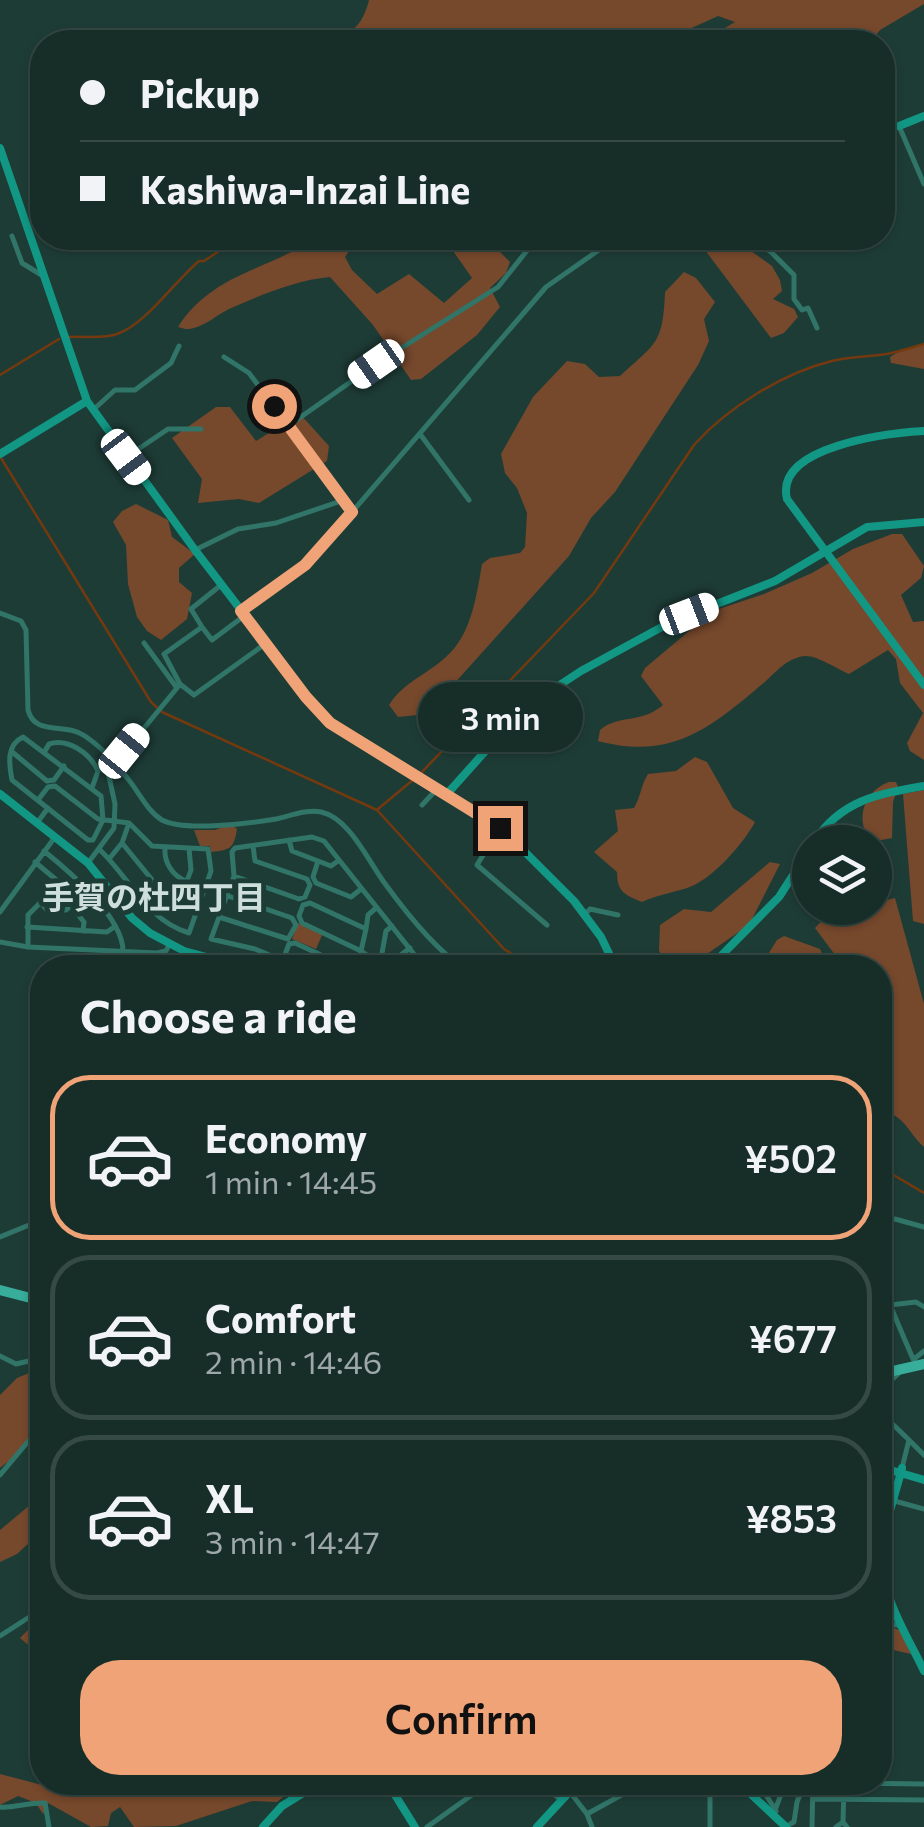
<!DOCTYPE html>
<meta charset="utf-8">
<style>
:root{--surface:#162d28;--page:#1f3530;--text:#f1f3f6;--muted:#9ea8a8;--line:#354945;--accent:#efa376}
body{margin:0;font-family:Commissioner,"Noto Sans JP",sans-serif;background:var(--page);color:var(--text);height:100vh;display:flex;flex-direction:column;font-size:38px;white-space:nowrap}
*{box-sizing:border-box;margin:0}
p{font-size:32px;color:var(--muted)}
.icon{flex:none;width:55px;height:55px;fill:none;stroke:currentColor;stroke-width:2;stroke-linecap:round;stroke-linejoin:round}
.map{position:relative;flex:1;overflow:hidden}
.drawer{position:absolute;left:30px;top:955px;width:862px;height:840px;display:flex;flex-direction:column;background:var(--surface);border-radius:40px;box-shadow:0 2px 8px #0004,0 0 0 2px var(--line)}
.drawer>*{flex:none}
.guide{position:absolute;left:30px;top:30px;width:865px;height:220px;border-radius:40px;box-shadow:0 2px 8px #0004,0 0 0 2px var(--line);display:grid;align-content:center;height:220px;padding:0 50px;background:var(--surface)}
.controls{position:absolute;left:792px;top:825px;display:grid;gap:20px}
.controls a{display:grid;place-items:center;width:100px;height:100px;border-radius:50%;background:var(--surface);box-shadow:0 2px 8px #0004,0 0 0 2px var(--line);font-size:50px}
.end{position:absolute;width:45px;height:45px;margin:-22px;border:12px solid #efa376;background:#111;box-shadow:0 0 0 5px #111}
.from{border-radius:50%}
.bubble{position:absolute;height:70px;border-radius:35px;background:var(--surface);box-shadow:0 2px 8px #0004,0 0 0 2px var(--line);font-size:32px;font-weight:600;line-height:70px;text-align:center}
.car{position:absolute;width:30px;height:60px;margin:-30px -15px;border-radius:12px;box-shadow:0 0 8px 2px #0007;background:linear-gradient(#fff 24%,#345 0 40%,#fff 0 76%,#345 0 86%,#fff 0)}
.guide b{display:flex;align-items:center;gap:35px;height:95px;font-size:38px}
.guide b+b{border-top:2px solid var(--line)}
.guide i{width:25px;height:25px;background:var(--text)}
ul{padding:0;list-style:none}
li{display:flex;align-items:center;gap:30px;height:165px;margin:0 20px 15px;padding:0 30px;border:5px solid var(--line);border-radius:40px}
li div{flex:1}
li b{display:block;font-size:38px}
li em{font-style:normal;font-weight:600}
li.on{border-color:var(--accent)}
li>.icon{width:90px;height:90px;stroke-width:1.5}
h2{padding:0 50px;font-size:45px;line-height:120px}
.cta{display:flex;gap:20px;margin-top:auto;padding:20px 50px}
.cta a{flex:1;height:115px;border-radius:40px;background:var(--accent);color:#111;font-size:40px;font-weight:600;line-height:115px;text-align:center}
.map>svg:first-child{display:block}
</style>
<div class="map">
<svg width="924" height="1827" viewBox="0 0 924 1827">
<rect width="100%" height="100%" fill="#1e3c36"/>
<path fill="#76482c" d="M 369,0 L 924,0 L 924,4 L 880,30 L 870,42 L 723,42 L 725,28 L 735,22 L 718,16 L 661,42 L 277,42 C 314,28 355,57 369,0 Z
M 315,238 L 358,238 L 345,257 L 352,270 L 377,294 L 409,274 L 444,303 L 472,278 L 444,238 L 486,238 L 510,262 L 506,273 L 490,288 L 500,307 L 477,335 L 421,379 L 411,380 L 373,325 L 330,277 C 296,280 261,295 229,309 C 217,315 206,325 194,328 C 186,330 186,329 178,327 C 213,273 267,271 315,238 Z
M 705,238 L 733,238 L 772,266 L 780,280 L 782,291 L 773,299 L 794,309 L 798,317 L 784,333 L 771,338 L 702,246 Z
M 684,272 L 696,278 L 715,302 L 704,319 L 709,341 L 698,365 L 615,492 L 591,518 L 569,556 L 435,705 L 418,715 L 398,717 L 389,705 C 404,681 431,673 450,653 C 472,631 477,593 482,564 L 490,558 L 520,553 L 525,547 L 527,513 L 517,488 L 505,473 L 501,454 L 533,397 L 567,361 L 585,364 L 599,377 L 620,376 C 656,343 663,344 665,292 Z
M 924,344 L 924,369 L 891,363 L 890,357 L 903,349 Z
M 216,407 L 230,407 L 256,441 L 300,414 L 329,446 L 327,461 L 259,503 L 239,499 L 198,503 L 202,479 L 172,438 Z
M 136,504 L 168,520 L 172,537 L 195,554 L 179,568 L 179,582 L 192,593 L 187,619 L 161,640 L 147,631 L 137,617 L 128,584 L 126,545 L 113,522 L 122,511 Z
M 892,534 L 902,534 L 924,566 L 921,578 L 901,595 L 913,622 L 924,621 L 924,760 L 910,751 L 907,743 L 923,713 L 900,683 L 896,659 L 888,650 L 849,674 C 837,669 818,656 806,656 C 789,657 779,669 767,680 C 712,727 673,761 598,741 L 600,730 C 619,714 641,724 663,705 L 641,676 L 645,668 L 713,611 L 764,594 L 812,573 L 853,549 Z
M 695,757 L 707,762 L 733,808 L 755,822 C 744,843 711,881 687,888 C 671,893 658,895 642,902 C 625,895 617,892 617,872 L 594,852 L 618,831 L 615,810 L 634,808 C 641,796 641,785 648,774 L 676,771 Z
M 889,782 L 896,782 L 898,787 L 893,802 L 892,838 L 871,842 C 854,820 864,791 889,782 Z
M 924,790 L 924,924 L 913,921 L 903,794 Z
M 231,824 L 237,829 C 234,848 231,850 211,852 L 210,846 L 200,846 L 194,830 L 215,830 Z
M 770,862 L 780,864 L 749,925 L 688,967 L 673,966 L 662,960 L 659,950 L 660,925 L 684,909 L 711,912 Z
M 895,898 L 924,1004 L 924,1147 C 907,1132 905,1114 880,1111 L 880,968 L 844,967 L 815,928 L 832,910 L 875,908 L 875,903 Z
M 298,923 L 323,933 L 316,949 L 292,939 Z
M 784,936 L 820,949 L 828,967 L 760,967 L 777,940 Z
M 29,1373 L 35,1376 C 43,1436 50,1429 0,1468 L 0,1395 L 17,1378 Z
M 42,1495 L 42,1531 L 17,1554 L 0,1562 L 0,1530 Z
M 37,1621 L 42,1626 L 42,1650 L 39,1654 L 20,1638 Z
M 880,1624 L 900,1630 L 911,1654 L 880,1647 Z
M 42,1655 L 42,1702 C 31,1690 29,1683 30,1666 Z
M 0,1774 L 46,1786 L 55,1782 L 288,1782 L 290,1791 L 277,1802 L 252,1801 L 176,1826 L 134,1827 L 120,1807 L 111,1813 L 108,1826 L 91,1827 L 48,1803 L 43,1814 L 36,1803 L 18,1796 L 0,1805 Z"/>
<g fill="none" stroke-linecap="round" stroke-linejoin="round">
<path stroke="#74390f" stroke-width="2.5" d="M 69,337 C 84,336 104,339 117,334 C 146,324 174,282 199,261 L 204,261 L 239,238
M 0,375 L 59,339
M 1,458 L 151,702 L 162,712 L 377,810 L 504,949 L 534,968
M 420,774 L 594,593 L 694,445 C 728,407 783,373 832,361 C 848,357 863,357 879,355 C 894,354 909,348 924,344
M 378,809 L 414,779
M 880,1167 L 924,1193"/>
<path stroke="#317569" stroke-width="5" d="M 882,132 L 899,126 L 924,184
M 12,236 L 22,263 L 43,276
M 751,238 L 771,252 L 794,275 L 794,299 L 802,310 L 808,308 L 817,328
M 224,357 L 249,373 L 352,511
M 93,410 L 115,390 L 135,390 L 171,363 L 179,346
M 288,426 L 376,364 L 498,287 L 537,238
M 420,434 L 469,500
M 128,456 L 168,429 L 201,429
M 195,550 L 238,529 L 276,523 L 341,501
M 241,611 L 315,555 L 546,287 L 616,238
M 0,613 L 21,621 L 26,630 L 28,710 C 35,737 66,722 85,736 C 101,747 117,764 128,779 C 139,792 147,811 162,820 C 184,832 251,823 276,819 C 290,816 307,809 321,812 C 350,818 369,863 386,885 C 405,911 437,951 464,968
M 202,627 L 191,609 L 221,585
M 144,643 L 177,688 L 180,684 L 194,695 L 265,644
M 180,684 L 164,654 L 202,627 L 212,640 L 244,616
M 23,737 L 101,796 L 103,820 L 93,840 L 88,840 L 12,780 C 9,764 6,745 23,737 Z
M 11,751 L 47,781 L 54,780 L 64,766
M 45,751 L 49,744 C 68,738 90,753 98,771 L 92,788
M 38,800 L 48,787 L 55,786 L 98,819 L 129,823 L 152,846 L 208,849 L 211,871 L 189,933 C 146,920 130,878 99,849
M 422,805 L 437,789
M 37,823 L 48,808
M 498,831 L 477,865 L 547,925
M 289,840 L 292,851 L 331,866 L 338,861
M 122,843 L 162,892 L 196,913
M 253,846 L 255,861 L 307,879 L 310,885 L 305,897 L 299,899 L 234,876 L 211,939 L 255,949 L 301,968
M 165,849 C 164,863 173,876 186,881
M 44,851 C 69,871 124,918 123,952
M 109,859 L 122,843 L 129,823
M 318,861 L 313,877 L 316,883 L 351,897 L 361,889
M 88,863 L 114,828 L 115,804 L 108,772 L 177,688
M 234,876 L 232,852 L 235,848 L 312,837 L 324,841 L 425,968
M 205,888 L 292,918 L 296,925 L 288,939 L 219,917
M 57,889 L 84,922 L 83,931
M 41,903 L 46,909 L 66,910 L 72,905
M 178,905 L 191,870 L 189,848
M 0,912 L 55,837
M 585,914 L 590,909 L 618,915
M 27,927 L 107,932 L 114,927
M 366,929 L 361,951 L 302,923 L 299,916 L 303,905 L 310,903 L 366,929 L 368,915 L 376,908
M 0,942 L 28,947 L 157,953 L 166,951 L 169,945
M 28,947 L 28,915 L 60,883 L 35,862
M 107,951 L 107,968
M 184,951 L 184,968
M 157,953 L 159,968
M 283,960 L 289,944 L 295,943 L 349,968
M 358,968 L 361,951 L 380,964 L 386,931 L 392,926
M 398,968 L 402,954 L 410,948
M 880,1217 L 886,1221 L 895,1219 L 924,1227
M 0,1237 L 39,1221
M 35,1299 L 39,1221 L 42,1215
M 880,1306 L 890,1305
M 0,1356 L 16,1364 L 42,1358
M 913,1359 L 890,1305 L 916,1302 L 924,1307
M 914,1359 L 924,1351
M 880,1391 L 899,1373
M 880,1412 L 909,1440 L 902,1468
M 909,1440 L 924,1455
M 0,1475 L 42,1425
M 880,1497 L 924,1509
M 880,1622 L 902,1626
M 0,1636 L 42,1609
M 540,1782 L 561,1800
M 845,1783 L 924,1784
M 743,1785 L 763,1790 L 763,1782
M 763,1790 L 776,1811
M 570,1792 L 587,1814 L 592,1827
M 813,1799 L 924,1800
M 0,1807 C 10,1809 30,1802 45,1803 L 49,1827
M 587,1814 L 636,1787
M 773,1815 L 786,1782
M 843,1822 L 844,1785
M 427,1827 L 490,1782
M 710,1827 L 710,1782
M 785,1827 L 794,1822 L 797,1802 L 805,1782
M 812,1827 L 813,1782
M 836,1827 L 843,1822 L 847,1827"/>
<path stroke="#129785" stroke-width="8" d="M 899,126 L 924,116
M 0,148 L 87,401 L 195,550 L 323,717 L 511,838 L 574,901 L 601,937 L 616,968
M 924,431 C 889,433 774,446 787,499 L 924,685
M 0,454 L 87,401
M 0,794 L 88,863 L 132,918 L 150,933 L 184,951 L 248,968
M 447,794 L 523,709 L 581,671 L 671,622 L 775,581 L 867,527 L 924,522
M 814,842 C 841,800 878,794 924,786
M 709,968 L 779,897 L 810,849
M 880,1467 L 924,1480
M 902,1468 C 895,1496 884,1524 882,1553 C 880,1595 907,1635 924,1671
M 387,1782 L 415,1827
M 738,1782 L 786,1827
M 263,1827 L 282,1806 L 321,1782
M 537,1827 L 573,1788 L 585,1782"/>
<path stroke="#37ad9a" stroke-width="10" d="M 0,1290 L 42,1301
M 880,1374 L 924,1364"/>
</g>
<g fill="none" stroke-linecap="round" stroke-linejoin="round">
<path stroke="#efa376" stroke-width="12" d="M 274,406 L 352,512 L 305,565 L 241,611 L 306,697 L 330,723 L 500,828"/>
</g>
<g text-anchor="middle" stroke-width="10" stroke-linejoin="round" paint-order="stroke">
<g font-size="32" font-weight="bold" fill="#cedfdb" stroke="#1e3c36">
<text x="154" y="909">手賀の杜四丁目</text>
</g>
</g>
</svg>
<div class="controls">
<a><svg class="icon" aria-label="layers" viewBox="0 0 24 24"><path d="M12 4l9 5-9 5-9-5zM3 14l9 5 9-5"/></svg></a>
</div>
<i class="end from" style="left:274px;top:406px"></i>
<i class="end" style="left:500px;top:828px"></i>
<div class="bubble" style="left:418px;top:682px;width:165px">3 min</div>
<i class="car" style="left:376px;top:364px;rotate:235deg"></i>
<i class="car" style="left:126px;top:457px;rotate:143deg"></i>
<i class="car" style="left:689px;top:614px;rotate:69deg"></i>
<i class="car" style="left:124px;top:751px;rotate:39deg"></i>
<div class="guide">
<b><i class="from"></i>Pickup</b>
<b><i></i>Kashiwa-Inzai Line</b>
</div>
<section class="drawer">
<h2>Choose a ride</h2>
<ul>
<li class="on"><svg class="icon" aria-label="car" viewBox="0 0 24 24"><path d="M5 17H2v-5l4-1 3-4h7l3 4 3 1v5h-3M9 17h6M6 11h13"/><circle cx="7" cy="17" r="2"/><circle cx="17" cy="17" r="2"/></svg><div><b>Economy</b><p>1 min · 14:45</p></div><em>¥502</em></li>
<li><svg class="icon" aria-label="car" viewBox="0 0 24 24"><path d="M5 17H2v-5l4-1 3-4h7l3 4 3 1v5h-3M9 17h6M6 11h13"/><circle cx="7" cy="17" r="2"/><circle cx="17" cy="17" r="2"/></svg><div><b>Comfort</b><p>2 min · 14:46</p></div><em>¥677</em></li>
<li><svg class="icon" aria-label="car" viewBox="0 0 24 24"><path d="M5 17H2v-5l4-1 3-4h7l3 4 3 1v5h-3M9 17h6M6 11h13"/><circle cx="7" cy="17" r="2"/><circle cx="17" cy="17" r="2"/></svg><div><b>XL</b><p>3 min · 14:47</p></div><em>¥853</em></li>
</ul>
<div class="cta"><a>Confirm</a></div>
</section>
</div>
